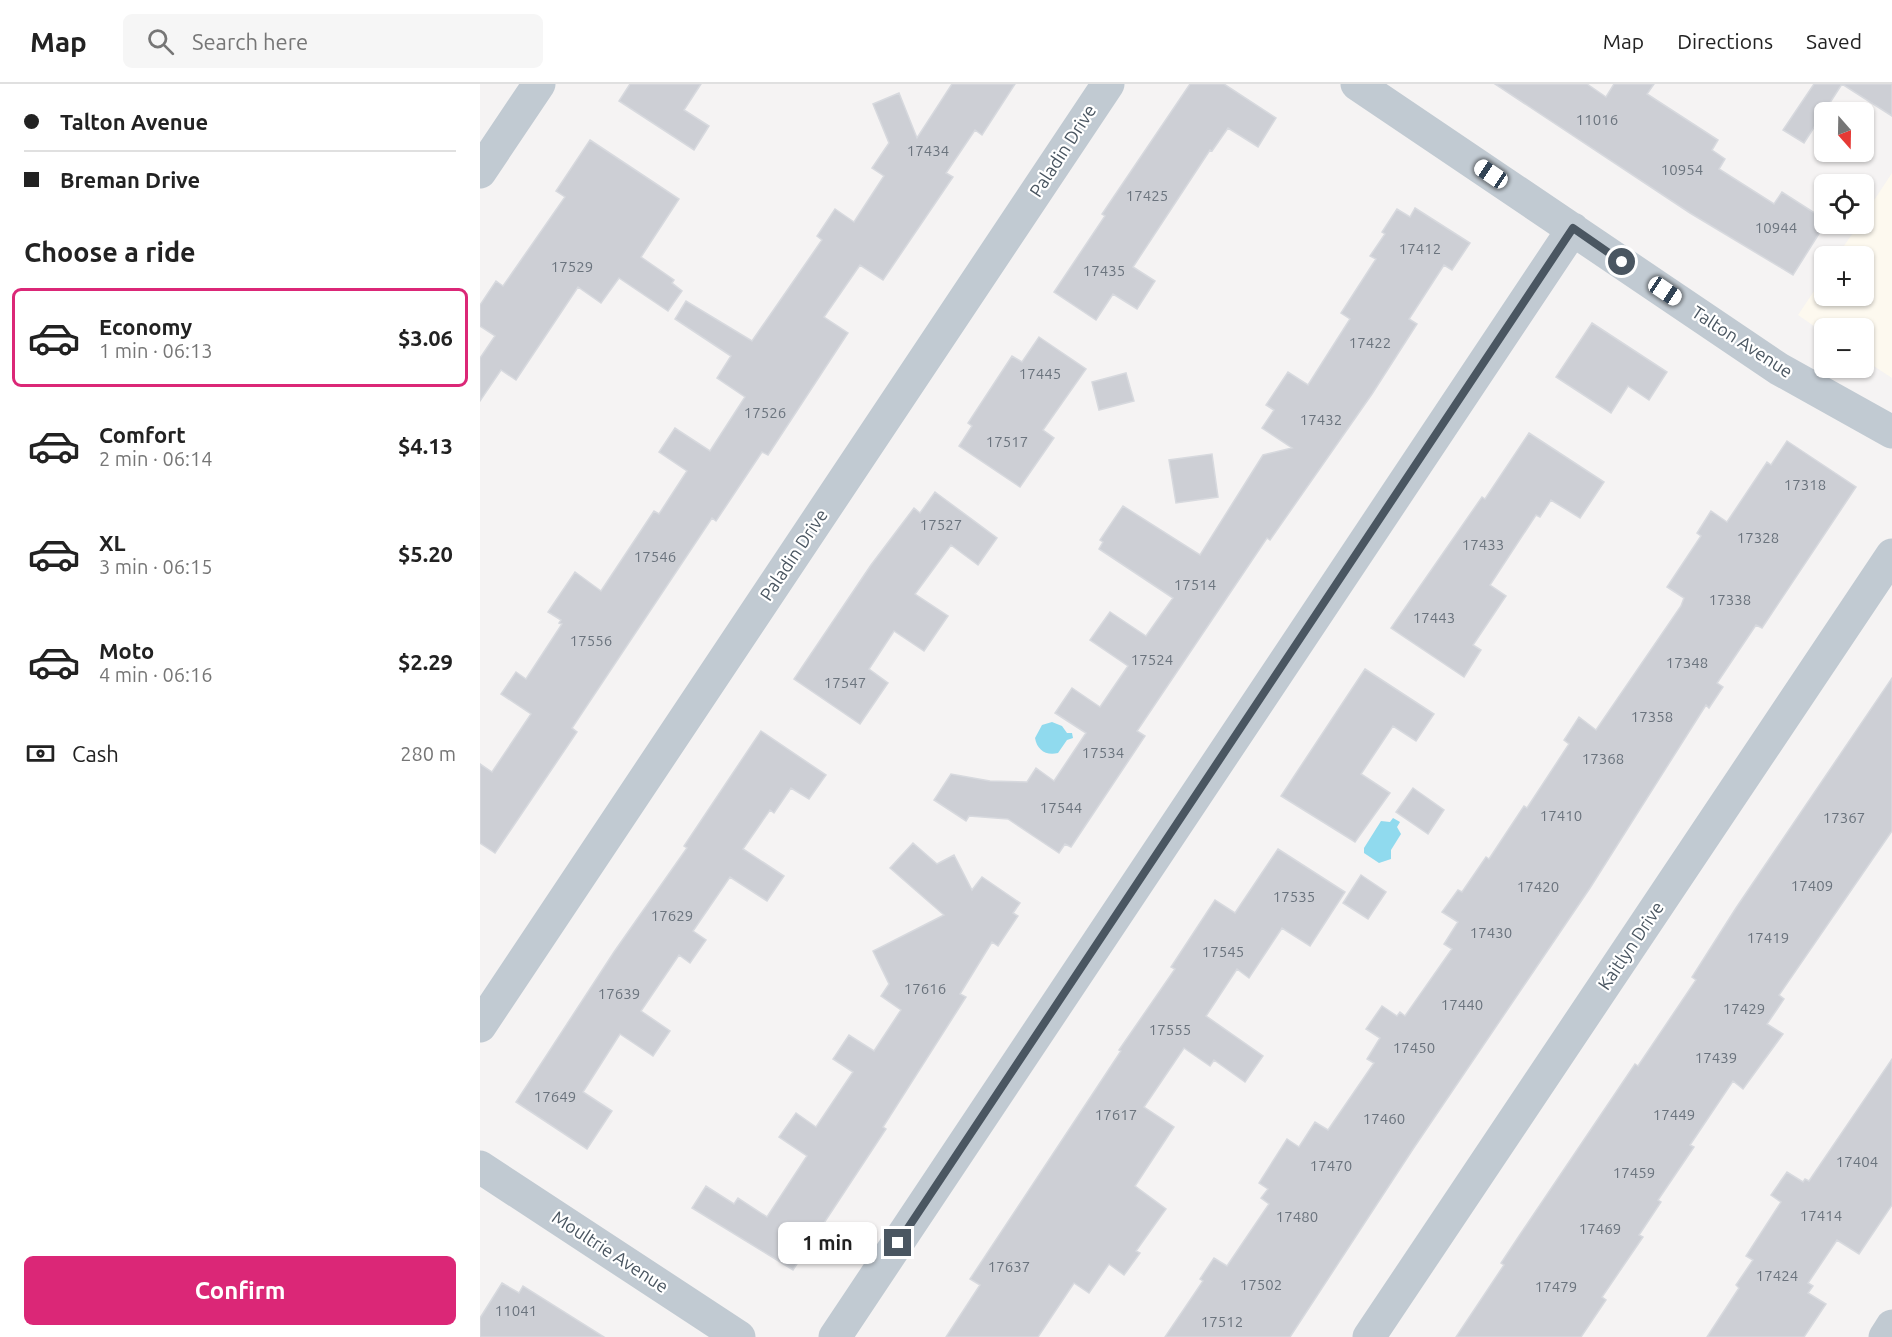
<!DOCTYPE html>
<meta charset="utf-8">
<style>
:root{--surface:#fff;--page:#f6f6f6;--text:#222;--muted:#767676;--line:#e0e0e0;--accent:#db2777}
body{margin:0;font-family:Ubuntu,sans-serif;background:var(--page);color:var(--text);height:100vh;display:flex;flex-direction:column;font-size:22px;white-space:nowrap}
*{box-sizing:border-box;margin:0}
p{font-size:20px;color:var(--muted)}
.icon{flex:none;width:33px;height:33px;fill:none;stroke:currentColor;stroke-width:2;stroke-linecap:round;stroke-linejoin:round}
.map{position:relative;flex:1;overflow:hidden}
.panel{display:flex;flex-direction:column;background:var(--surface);width:480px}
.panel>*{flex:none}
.banner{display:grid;align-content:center;height:132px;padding:0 24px;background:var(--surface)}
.needle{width:39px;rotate:160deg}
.controls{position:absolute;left:1334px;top:18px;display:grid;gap:12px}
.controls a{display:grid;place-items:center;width:60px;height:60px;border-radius:9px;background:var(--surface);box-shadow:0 2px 4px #0004;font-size:30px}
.end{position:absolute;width:27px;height:27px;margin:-14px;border:8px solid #4a5661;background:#fff;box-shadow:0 0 0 3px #fff}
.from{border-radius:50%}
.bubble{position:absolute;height:42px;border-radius:9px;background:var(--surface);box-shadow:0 2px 4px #0004;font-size:20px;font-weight:700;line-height:42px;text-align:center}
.car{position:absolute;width:18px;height:36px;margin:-18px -9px;border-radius:8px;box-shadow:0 0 4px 2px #0007;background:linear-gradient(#fff 24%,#345 0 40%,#fff 0 76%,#345 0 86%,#fff 0)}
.banner b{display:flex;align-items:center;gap:21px;height:57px;font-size:22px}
.banner b+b{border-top:2px solid var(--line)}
.banner i{width:15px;height:15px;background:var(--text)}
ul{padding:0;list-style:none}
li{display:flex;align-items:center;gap:18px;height:99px;margin:0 12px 9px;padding:0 12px;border:3px solid transparent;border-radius:9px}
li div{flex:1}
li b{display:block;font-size:22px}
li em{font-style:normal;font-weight:700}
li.current{border-color:var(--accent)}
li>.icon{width:54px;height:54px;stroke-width:1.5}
h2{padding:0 24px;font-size:27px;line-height:72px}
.pay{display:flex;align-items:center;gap:15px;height:66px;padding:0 24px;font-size:22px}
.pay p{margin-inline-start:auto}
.action{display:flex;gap:12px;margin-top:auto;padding:12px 24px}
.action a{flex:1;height:69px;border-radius:9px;background:var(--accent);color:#fff;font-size:24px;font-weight:700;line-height:69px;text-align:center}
header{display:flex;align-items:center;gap:36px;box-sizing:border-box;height:84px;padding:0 30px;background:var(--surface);border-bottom:2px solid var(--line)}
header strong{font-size:28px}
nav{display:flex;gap:33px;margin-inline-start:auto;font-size:21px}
.search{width:420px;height:54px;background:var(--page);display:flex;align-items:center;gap:15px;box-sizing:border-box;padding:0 21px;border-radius:9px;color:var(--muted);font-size:22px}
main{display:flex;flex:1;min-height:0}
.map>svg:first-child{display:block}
</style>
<header>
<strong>Map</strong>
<div class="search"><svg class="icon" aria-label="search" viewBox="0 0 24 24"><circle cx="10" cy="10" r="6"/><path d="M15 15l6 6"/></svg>Search here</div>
<nav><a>Map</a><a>Directions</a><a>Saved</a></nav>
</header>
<main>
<section class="panel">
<div class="banner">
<b><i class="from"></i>Talton Avenue</b>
<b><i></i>Breman Drive</b>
</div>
<h2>Choose a ride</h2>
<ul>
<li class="current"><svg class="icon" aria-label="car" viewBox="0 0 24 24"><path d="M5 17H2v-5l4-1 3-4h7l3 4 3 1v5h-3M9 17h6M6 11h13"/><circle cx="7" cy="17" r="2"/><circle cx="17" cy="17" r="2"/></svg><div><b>Economy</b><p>1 min · 06:13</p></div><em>$3.06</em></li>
<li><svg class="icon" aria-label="car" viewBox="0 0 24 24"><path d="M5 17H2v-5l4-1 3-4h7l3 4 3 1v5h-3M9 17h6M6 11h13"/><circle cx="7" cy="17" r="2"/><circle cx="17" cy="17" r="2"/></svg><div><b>Comfort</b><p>2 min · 06:14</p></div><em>$4.13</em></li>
<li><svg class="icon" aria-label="car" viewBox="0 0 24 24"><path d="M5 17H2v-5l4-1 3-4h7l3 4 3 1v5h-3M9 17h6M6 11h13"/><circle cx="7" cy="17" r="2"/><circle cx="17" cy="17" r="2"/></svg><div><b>XL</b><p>3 min · 06:15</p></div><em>$5.20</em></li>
<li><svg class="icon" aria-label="car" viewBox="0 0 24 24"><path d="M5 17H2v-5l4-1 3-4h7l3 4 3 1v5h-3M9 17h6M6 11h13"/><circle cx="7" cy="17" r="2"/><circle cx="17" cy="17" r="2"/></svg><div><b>Moto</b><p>4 min · 06:16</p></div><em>$2.29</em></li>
</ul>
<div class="pay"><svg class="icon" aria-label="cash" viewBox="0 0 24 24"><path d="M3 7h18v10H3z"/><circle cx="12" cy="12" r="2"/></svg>Cash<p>280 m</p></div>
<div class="action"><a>Confirm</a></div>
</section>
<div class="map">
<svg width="1412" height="1253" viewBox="0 0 1412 1253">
<rect width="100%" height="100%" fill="#f5f3f3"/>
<path fill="#fdf9ef" d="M 1412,89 L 1412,294 L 1383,275 L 1383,244 L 1344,244 L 1344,249 L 1318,231 L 1344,192 L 1344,212 L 1383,212 L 1383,172 L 1357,172 L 1379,140 L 1383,140 L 1383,133 Z"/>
<path fill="#90daee" d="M 572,638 L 582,642 L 587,649 L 592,649 L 593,654 L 587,656 L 578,669 C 566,672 557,666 555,654 L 562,641 Z
M 913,734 L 920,738 L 917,743 L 921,750 L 911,766 L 911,775 L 899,779 L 884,769 L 884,764 L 901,737 L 910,738 Z"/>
<path fill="#cdcfd5" stroke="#d7d9de" stroke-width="1.5" d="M 150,0 L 221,0 L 204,26 L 229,42 L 214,66 L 139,17 Z
M 472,0 L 535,0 L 502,51 L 495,46 L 466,89 L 473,93 L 403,196 L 380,181 L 344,233 L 368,249 L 288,371 L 282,368 L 236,437 L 232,434 L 92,644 L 97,648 L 15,769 L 0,759 L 0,680 L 12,688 L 51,630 L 21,610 L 36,588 L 46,595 L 82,540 L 79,539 L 81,536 L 68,528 L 95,488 L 121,507 L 174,427 L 179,430 L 207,387 L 179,368 L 195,344 L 230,367 L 265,313 L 237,294 L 251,272 L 195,235 L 206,217 L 272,257 L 342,156 L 337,152 L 355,125 L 374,138 L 404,92 L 392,84 L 409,59 L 393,20 L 419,9 L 437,54 Z
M 710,0 L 744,0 L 796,34 L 778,63 L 748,44 L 732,67 L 730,66 L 653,183 L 675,197 L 657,225 L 633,210 L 616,236 L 574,208 L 625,132 L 622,130 Z
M 1015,0 L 1107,0 L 1126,13 L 1134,0 L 1174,0 L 1167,10 L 1238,56 L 1232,66 L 1245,75 L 1239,85 L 1294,120 L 1302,108 L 1344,135 L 1345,140 L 1313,191 L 1210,129 Z
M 1334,0 L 1412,0 L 1412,32 L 1362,0 L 1324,59 L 1303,46 Z
M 110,56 L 199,115 L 161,173 L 194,196 L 192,199 L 202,207 L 188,227 L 139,194 L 121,219 L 98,203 L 36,296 L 21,286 L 0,317 L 0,274 L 15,252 L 0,242 L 0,221 L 16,197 L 23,202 L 85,113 L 76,107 Z
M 935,124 L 990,159 L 972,186 L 964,181 L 929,235 L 937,240 L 892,310 L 790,456 L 787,454 L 657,647 L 665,652 L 591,763 L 585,760 L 579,769 L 528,735 L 489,732 L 486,737 L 454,716 L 471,690 L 510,697 L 547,698 L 556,684 L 574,697 L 606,649 L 575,629 L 592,604 L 620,623 L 648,582 L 610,556 L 630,528 L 666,552 L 693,514 L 619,465 L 623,458 L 620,456 L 643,422 L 720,471 L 783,371 L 812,364 L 782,344 L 794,326 L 786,321 L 808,288 L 828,301 L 870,235 L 861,229 L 896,175 L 890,172 L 905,150 L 902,148 L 917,125 L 930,133 Z
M 1112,239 L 1187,288 L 1169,316 L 1148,302 L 1131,329 L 1076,293 Z
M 559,253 L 606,285 L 563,346 L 574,354 L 540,403 L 479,362 L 492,342 L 488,339 L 532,272 L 542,278 Z
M 646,289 L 654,317 L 619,326 L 612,298 Z
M 1049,349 L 1124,398 L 1100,434 L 1071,416 L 1060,433 L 1056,431 L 1010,501 L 1026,512 L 993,561 L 1001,566 L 984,593 L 911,544 L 1002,413 L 1005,415 Z
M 1307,357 L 1376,403 L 1282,544 L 1276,541 L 1237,599 L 1243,603 L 1229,624 L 1226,621 L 1110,804 L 933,1065 L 810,1253 L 685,1253 L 723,1197 L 720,1195 L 734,1174 L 747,1182 L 789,1120 L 781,1114 L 788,1105 L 779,1099 L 807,1055 L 819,1063 L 835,1038 L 848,1046 L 894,979 L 887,975 L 900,954 L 886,945 L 902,922 L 917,932 L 920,928 L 925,932 L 972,865 L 964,860 L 978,838 L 962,828 L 978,806 L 982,808 L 1006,773 L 1009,775 L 1044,722 L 1047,724 L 1089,660 L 1084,656 L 1099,633 L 1116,646 L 1201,522 L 1204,514 L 1187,503 L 1221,452 L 1217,449 L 1231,427 L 1247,438 L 1287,378 L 1291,381 Z
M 732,370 L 738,413 L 696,419 L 689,376 Z
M 455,408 L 517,454 L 498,481 L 471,461 L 435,510 L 468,532 L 444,567 L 414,547 L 389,585 L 408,599 L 380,640 L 314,595 L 391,481 L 434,424 L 440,429 Z
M 885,585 L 954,630 L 936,657 L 913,642 L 881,690 L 910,709 L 875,758 L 801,712 Z
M 1412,594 L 1412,747 L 1299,911 L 1304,915 L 1287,940 L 1303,950 L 1263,1005 L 1253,997 L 1210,1061 L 1214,1063 L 1178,1116 L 1181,1118 L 1159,1151 L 1163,1153 L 1122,1213 L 1126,1216 L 1101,1253 L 976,1253 L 1024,1181 L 1021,1179 L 1039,1152 L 1155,980 L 1158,982 L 1216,896 L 1212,893 L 1256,824 Z
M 281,647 L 346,691 L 329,715 L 311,704 L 294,729 L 290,726 L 263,765 L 304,792 L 287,817 L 250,793 L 213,847 L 226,856 L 210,879 L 199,871 L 161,927 L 190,947 L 173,972 L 140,950 L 103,1008 L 132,1027 L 107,1065 L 36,1018 L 134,868 L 207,764 L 204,762 Z
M 933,704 L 964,726 L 948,750 L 916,728 Z
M 433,759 L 457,780 L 474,771 L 492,806 L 502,793 L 540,819 L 533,829 L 538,832 L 518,862 L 512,858 L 480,910 L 486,913 L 403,1043 L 406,1045 L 313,1186 L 212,1124 L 226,1102 L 254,1120 L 258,1114 L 287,1133 L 327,1072 L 299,1053 L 316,1029 L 336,1043 L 373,988 L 353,975 L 369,951 L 394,967 L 421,926 L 401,912 L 409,900 L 393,867 L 464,831 L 410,784 Z
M 798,765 L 865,808 L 830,862 L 802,844 L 769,894 L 757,885 L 726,932 L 783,972 L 765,998 L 734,976 L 730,982 L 704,964 L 664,1023 L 694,1043 L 655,1102 L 686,1125 L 656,1167 L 660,1169 L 644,1191 L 629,1180 L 609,1209 L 594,1199 L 558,1253 L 466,1253 L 500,1201 L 490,1195 L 641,967 L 639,966 L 695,885 L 691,883 L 735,816 L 755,829 Z
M 881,791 L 906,808 L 888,835 L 863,819 Z
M 1412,975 L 1412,1121 L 1379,1170 L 1357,1156 L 1328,1199 L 1333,1202 L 1328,1209 L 1346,1220 L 1324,1253 L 1227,1253 L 1259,1204 L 1256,1201 L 1273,1176 L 1266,1172 L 1301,1118 L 1291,1111 L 1307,1088 L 1323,1098 L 1325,1095 L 1329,1097 Z
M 22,1199 L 39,1209 L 43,1202 L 124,1253 L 0,1253 L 0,1234 Z"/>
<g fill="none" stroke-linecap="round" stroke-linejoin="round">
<path stroke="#c1cad2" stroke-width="33" d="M 877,0 L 1299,285 L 1412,348
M 0,88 L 59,0
M 0,942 L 628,0
M 0,1083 L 259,1253
M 355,1253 L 1093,145
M 889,1253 L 1412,471
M 1405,1253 L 1412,1242"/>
</g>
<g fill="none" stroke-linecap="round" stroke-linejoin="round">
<path stroke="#4a5661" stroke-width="8" d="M 418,1159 L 1093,144 L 1142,178"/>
</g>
<g text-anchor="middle" stroke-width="4.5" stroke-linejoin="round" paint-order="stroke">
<g font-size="15" fill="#6b747e">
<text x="1117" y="41">11016</text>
<text x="448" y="72">17434</text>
<text x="1202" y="91">10954</text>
<text x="667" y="117">17425</text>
<text x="1296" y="149">10944</text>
<text x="940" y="170">17412</text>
<text x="92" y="188">17529</text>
<text x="624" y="192">17435</text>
<text x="890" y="264">17422</text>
<text x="560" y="295">17445</text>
<text x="285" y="334">17526</text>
<text x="841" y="341">17432</text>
<text x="527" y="363">17517</text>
<text x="1325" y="406">17318</text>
<text x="461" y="446">17527</text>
<text x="1278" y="459">17328</text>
<text x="1003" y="466">17433</text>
<text x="175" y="478">17546</text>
<text x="715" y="506">17514</text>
<text x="1250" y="521">17338</text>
<text x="954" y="539">17443</text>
<text x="111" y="562">17556</text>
<text x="672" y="581">17524</text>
<text x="1207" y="584">17348</text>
<text x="365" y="604">17547</text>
<text x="1172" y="638">17358</text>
<text x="623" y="674">17534</text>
<text x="1123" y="680">17368</text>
<text x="581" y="729">17544</text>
<text x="1081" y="737">17410</text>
<text x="1364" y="739">17367</text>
<text x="1332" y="807">17409</text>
<text x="1058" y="808">17420</text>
<text x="814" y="818">17535</text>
<text x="192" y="837">17629</text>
<text x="1011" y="854">17430</text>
<text x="1288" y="859">17419</text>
<text x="743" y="873">17545</text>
<text x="445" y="910">17616</text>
<text x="139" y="915">17639</text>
<text x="982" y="926">17440</text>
<text x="1264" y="930">17429</text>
<text x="690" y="951">17555</text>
<text x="934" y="969">17450</text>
<text x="1236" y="979">17439</text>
<text x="75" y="1018">17649</text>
<text x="636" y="1036">17617</text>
<text x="1194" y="1036">17449</text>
<text x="904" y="1040">17460</text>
<text x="1377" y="1083">17404</text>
<text x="851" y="1087">17470</text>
<text x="1154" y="1094">17459</text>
<text x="1341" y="1137">17414</text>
<text x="817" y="1138">17480</text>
<text x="1120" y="1150">17469</text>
<text x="529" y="1188">17637</text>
<text x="1297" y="1197">17424</text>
<text x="781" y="1206">17502</text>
<text x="1076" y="1208">17479</text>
<text x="36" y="1232">11041</text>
<text x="742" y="1243">17512</text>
</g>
<g font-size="18" fill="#4a5661" stroke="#fff">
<text transform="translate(583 67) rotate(-57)" y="6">Paladin Drive</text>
<text transform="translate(1262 258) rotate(33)" y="6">Talton Avenue</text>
<text transform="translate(314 471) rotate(-56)" y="6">Paladin Drive</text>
<text transform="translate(1151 862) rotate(-56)" y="6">Kaitlyn Drive</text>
<text transform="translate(130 1168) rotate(33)" y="6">Moultrie Avenue</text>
</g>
</g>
</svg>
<div class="controls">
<a><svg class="needle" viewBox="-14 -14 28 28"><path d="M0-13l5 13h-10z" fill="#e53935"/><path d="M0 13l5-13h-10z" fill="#767676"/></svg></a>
<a><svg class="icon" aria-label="locate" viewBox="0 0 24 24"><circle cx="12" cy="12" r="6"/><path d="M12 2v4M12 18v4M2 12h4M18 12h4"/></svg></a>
<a>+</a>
<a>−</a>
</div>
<i class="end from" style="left:1142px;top:178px"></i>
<i class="end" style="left:418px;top:1159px"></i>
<div class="bubble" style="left:298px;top:1138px;width:99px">1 min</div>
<i class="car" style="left:1011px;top:90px;rotate:304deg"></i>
<i class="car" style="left:1185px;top:207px;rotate:124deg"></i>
</div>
</main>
